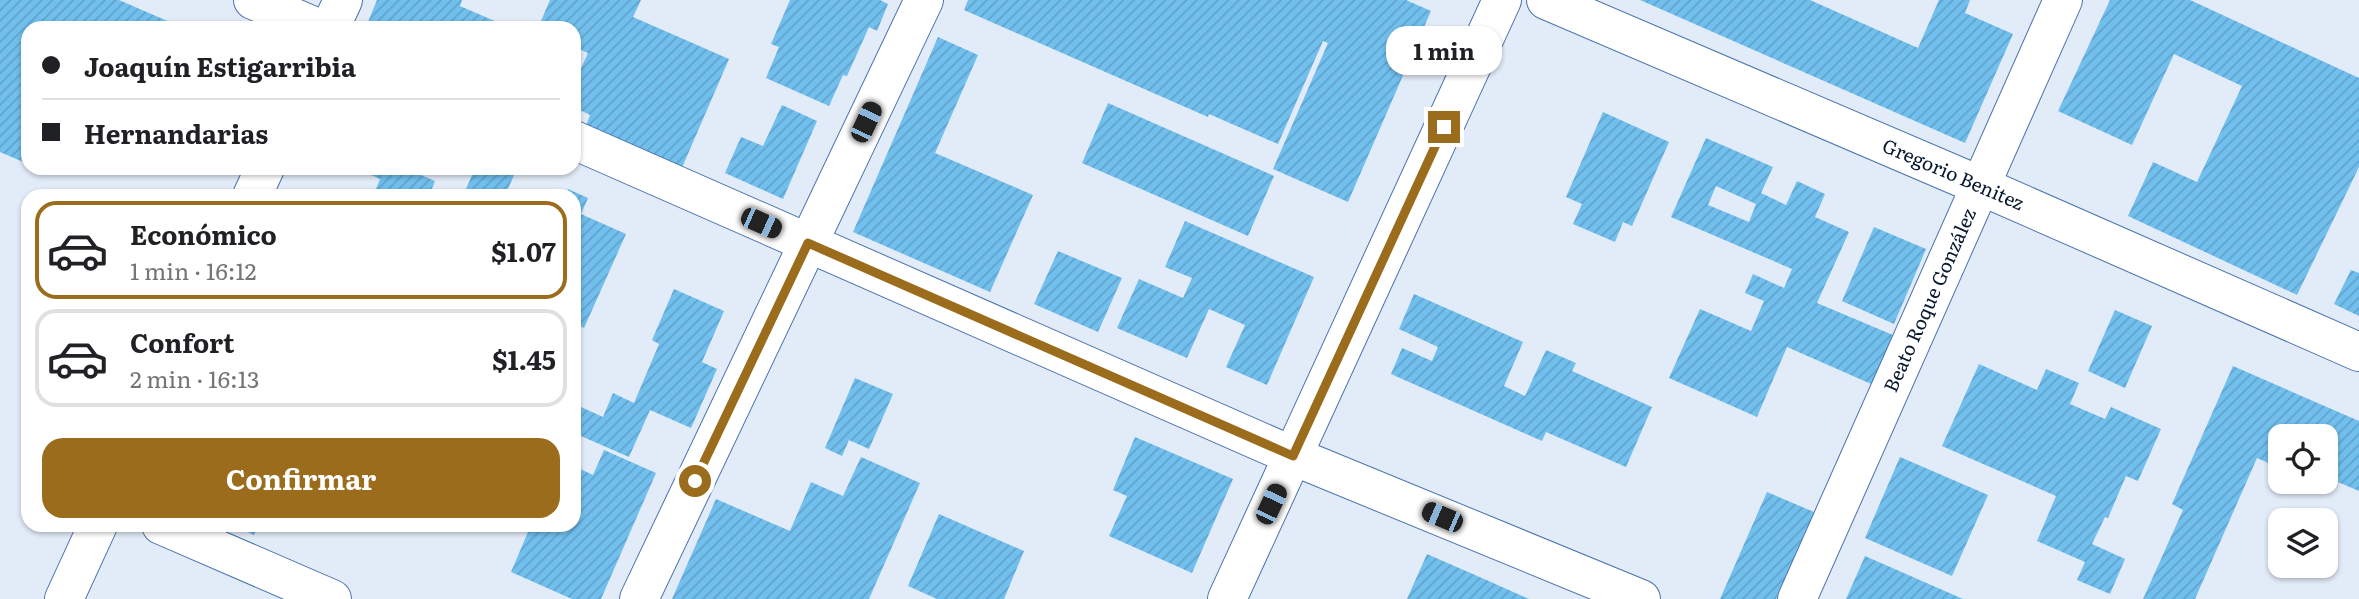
<!DOCTYPE html>
<html lang="es">
<meta charset="utf-8">
<style>
:root{--surface:#fff;--page:#f2f2f2;--text:#202124;--muted:#757577;--line:#e0e0e0;--accent:#9a6c1c}
body{margin:0;font-family:Literata,serif;background:var(--page);color:var(--text);height:100vh;display:flex;flex-direction:column;font-size:26px;white-space:nowrap}
*{box-sizing:border-box;margin:0}
p{font-size:23px;color:var(--muted)}
.icon{flex:none;width:38px;height:38px;fill:none;stroke:currentColor;stroke-width:2;stroke-linecap:round;stroke-linejoin:round}
.map{position:relative;flex:1;overflow:hidden}
.details{position:absolute;left:21px;top:189px;width:560px;height:343px;display:flex;flex-direction:column;background:var(--surface);border-radius:21px;box-shadow:0 2px 5px #0004}
.details>*{flex:none}
.guide{position:absolute;left:21px;top:21px;width:560px;height:154px;border-radius:21px;box-shadow:0 2px 5px #0004;display:grid;align-content:center;height:154px;padding:0 21px;background:var(--surface)}
.tools{position:absolute;left:2268px;top:424px;display:grid;gap:14px}
.tools a{display:grid;place-items:center;width:70px;height:70px;border-radius:14px;background:var(--surface);box-shadow:0 2px 5px #0004;font-size:35px}
.end{position:absolute;width:32px;height:32px;margin:-16px;border:9px solid #9a6c1c;background:#fff;box-shadow:0 0 0 4px #fff}
.from{border-radius:50%}
.bubble{position:absolute;height:49px;border-radius:21px;background:var(--surface);box-shadow:0 2px 5px #0004;font-size:23px;font-weight:700;line-height:49px;text-align:center}
.car{position:absolute;width:21px;height:42px;margin:-21px -10px;border-radius:9px;box-shadow:0 0 5px 2px #0007;background:linear-gradient(#222 24%,#8ab4d8 0 40%,#222 0 76%,#8ab4d8 0 86%,#222 0)}
.guide b{display:flex;align-items:center;gap:24px;height:66px;font-size:26px}
.guide b+b{border-top:2px solid var(--line)}
.guide i{width:18px;height:18px;background:var(--text)}
ul{padding:12px 0 0;list-style:none}
li{display:flex;align-items:center;gap:21px;height:98px;margin:0 14px 10px;padding:0 7px;border:4px solid var(--line);border-radius:21px}
li div{flex:1}
li b{display:block;font-size:26px}
li em{font-style:normal;font-weight:700}
li.active{border-color:var(--accent)}
li>.icon{width:63px;height:63px;stroke-width:1.5}
.primary-button{display:flex;gap:14px;margin-top:auto;padding:14px 21px}
.primary-button a{flex:1;height:80px;border-radius:21px;background:var(--accent);color:#fff;font-size:28px;font-weight:700;line-height:80px;text-align:center}
.map>svg:first-child{display:block}
</style>
<div class="map">
<svg width="2359" height="599" viewBox="0 0 2359 599">
<defs>
<pattern id="building-hatch" width="6" height="6" patternUnits="userSpaceOnUse" patternTransform="scale(1.75)"><rect width="6" height="6" fill="#71bfed"/><path d="M-1 1l2-2M0 6l6-6M5 7l2-2" fill="none" stroke="#60a3cc"/></pattern>
</defs>
<rect width="100%" height="100%" fill="#e2ebf8"/>
<path fill="url(#building-hatch)" fill-rule="evenodd" d="M 0,0 L 119,0 L 179,26 L 178,28 L 28,28 L 28,164 L 0,152 Z
M 377,0 L 462,0 L 460,6 L 497,22 L 494,28 L 382,28 L 368,22 Z
M 550,0 L 641,0 L 633,17 L 729,59 L 681,170 L 585,128 L 590,115 L 574,107 L 574,84 L 588,53 L 574,47 L 574,28 L 538,28 Z
M 790,0 L 880,0 L 888,4 L 877,31 L 869,27 L 847,76 L 843,75 L 829,106 L 766,78 L 779,47 L 771,44 Z
M 968,0 L 1406,0 L 1431,11 L 1348,202 L 1273,169 L 1328,43 L 1323,41 L 1278,144 L 1209,114 L 1208,117 L 964,10 Z
M 1640,0 L 1810,0 L 1918,48 L 1939,0 L 1970,0 L 1965,13 L 2013,34 L 1965,143 Z
M 2110,0 L 2190,0 L 2359,78 L 2359,167 L 2297,295 L 2128,216 L 2153,162 L 2197,182 L 2242,86 L 2174,54 L 2132,145 L 2058,111 Z
M 938,37 L 978,55 L 935,153 L 1033,195 L 990,292 L 853,232 Z
M 1108,103 L 1274,176 L 1248,236 L 1082,163 Z
M 782,105 L 817,121 L 783,199 L 725,173 L 741,137 L 763,146 Z
M 1603,112 L 1669,142 L 1632,226 L 1623,222 L 1615,242 L 1573,224 L 1582,204 L 1566,197 Z
M 1706,138 L 1773,167 L 1761,193 L 1786,205 L 1797,181 L 1825,194 L 1815,217 L 1849,232 L 1817,303 L 1900,338 L 1878,387 L 1787,347 L 1757,417 L 1669,378 L 1700,309 L 1751,331 L 1764,301 L 1745,293 L 1753,274 L 1784,288 L 1792,269 L 1671,217 ZM 1716,186 L 1756,204 L 1749,222 L 1708,205 Z
M 355,168 L 416,168 L 414,172 L 435,181 L 429,196 L 373,196 L 380,179 Z
M 475,168 L 517,168 L 505,196 L 463,196 Z
M 568,189 L 588,198 L 581,214 L 626,234 L 584,328 L 574,323 L 574,196 L 566,196 Z
M 1185,221 L 1314,277 L 1267,385 L 1226,367 L 1245,325 L 1209,309 L 1187,358 L 1117,328 L 1139,279 L 1183,298 L 1192,278 L 1165,267 Z
M 1874,227 L 1926,249 L 1894,324 L 1842,301 Z
M 1058,251 L 1122,278 L 1098,332 L 1034,304 Z
M 2351,270 L 2359,273 L 2359,316 L 2334,304 Z
M 674,289 L 724,311 L 702,362 L 717,369 L 691,428 L 650,410 L 629,457 L 574,433 L 574,417 L 579,406 L 603,417 L 613,393 L 634,403 L 659,344 L 652,340 Z
M 1414,294 L 1523,342 L 1504,386 L 1525,396 L 1546,350 L 1576,363 L 1572,371 L 1652,407 L 1626,467 L 1546,432 L 1542,441 L 1391,374 L 1402,348 L 1432,361 L 1438,347 L 1399,329 Z
M 2115,310 L 2152,326 L 2125,388 L 2088,371 Z
M 1979,364 L 2037,390 L 2046,369 L 2079,383 L 2070,404 L 2105,419 L 2111,407 L 2161,429 L 2138,481 L 2126,476 L 2108,518 L 2105,517 L 2092,544 L 2125,559 L 2110,594 L 2077,580 L 2085,562 L 2037,541 L 2056,496 L 1942,446 Z
M 2233,366 L 2359,421 L 2359,491 L 2326,477 L 2326,436 L 2280,436 L 2280,468 L 2257,458 L 2195,599 L 2143,599 L 2183,510 L 2172,504 Z
M 855,378 L 893,394 L 869,449 L 849,440 L 842,456 L 825,448 Z
M 1135,437 L 1233,479 L 1192,573 L 1109,536 L 1127,496 L 1113,490 Z
M 604,450 L 656,473 L 601,599 L 572,599 L 511,572 L 531,525 L 574,525 L 574,466 L 593,475 Z
M 861,457 L 920,483 L 869,599 L 672,599 L 716,499 L 790,531 L 811,482 L 843,496 Z
M 1900,457 L 1988,495 L 1952,576 L 1865,538 Z
M 1767,492 L 1814,512 L 1776,599 L 1720,599 Z
M 939,514 L 1024,551 L 1004,599 L 937,599 L 908,586 Z
M 232,525 L 258,525 L 254,535 Z
M 1427,554 L 1491,582 L 1529,599 L 1407,599 Z
M 1865,556 L 1963,599 L 1846,599 Z"/>
<g fill="none" stroke-linecap="round" stroke-linejoin="round">
<defs>
<g id="minor">
<path d="M 253,0 L 318,28"/>
<path id="s1" d="M 1546,0 L 1981,186 L 2359,352"/>
<path d="M 330,28 L 343,0"/>
<path d="M 574,140 L 1293,456 L 1641,599"/>
<path d="M 252,196 L 265,168"/>
<path d="M 161,525 L 332,599"/>
<path d="M 64,599 L 98,525"/>
<path d="M 639,599 L 924,0"/>
<path d="M 1227,599 L 1502,0"/>
<path id="s2" d="M 1797,599 L 2063,0"/>
</g>
</defs>
<use href="#minor" stroke="#4973ac" stroke-width="40"/>
<use href="#minor" stroke="#fff" stroke-width="38"/>
</g>
<g fill="none" stroke-linecap="round" stroke-linejoin="round">
<path stroke="#9a6c1c" stroke-width="9" d="M 695,481 L 808,243 L 1293,456 L 1444,127"/>
</g>
<g text-anchor="middle" stroke-width="7" stroke-linejoin="round" paint-order="stroke">
<g font-size="19" fill="#07182f" stroke="#fff">
<text dy="7" stroke="none"><textPath href="#s1" startOffset="443">Gregorio Benitez</textPath></text>
<text dy="7" stroke="none"><textPath href="#s2" startOffset="327">Beato Roque González</textPath></text>
</g>
</g>
</svg>
<div class="tools">
<a><svg class="icon" aria-label="locate" viewBox="0 0 24 24"><circle cx="12" cy="12" r="6"/><path d="M12 2v4M12 18v4M2 12h4M18 12h4"/></svg></a>
<a><svg class="icon" aria-label="layers" viewBox="0 0 24 24"><path d="M12 4l9 5-9 5-9-5zM3 14l9 5 9-5"/></svg></a>
</div>
<i class="end from" style="left:695px;top:481px"></i>
<i class="end" style="left:1444px;top:127px"></i>
<div class="bubble" style="left:1386px;top:26px;width:116px">1 min</div>
<i class="car" style="left:866px;top:122px;rotate:25deg"></i>
<i class="car" style="left:761px;top:223px;rotate:114deg"></i>
<i class="car" style="left:1271px;top:504px;rotate:25deg"></i>
<i class="car" style="left:1442px;top:517px;rotate:293deg"></i>
<div class="guide">
<b><i class="from"></i>Joaquín Estigarribia</b>
<b><i></i>Hernandarias</b>
</div>
<section class="details">
<ul>
<li class="active"><svg class="icon" aria-label="car" viewBox="0 0 24 24"><path d="M5 17H2v-5l4-1 3-4h7l3 4 3 1v5h-3M9 17h6M6 11h13"/><circle cx="7" cy="17" r="2"/><circle cx="17" cy="17" r="2"/></svg><div><b>Económico</b><p>1 min · 16:12</p></div><em>$1.07</em></li>
<li><svg class="icon" aria-label="car" viewBox="0 0 24 24"><path d="M5 17H2v-5l4-1 3-4h7l3 4 3 1v5h-3M9 17h6M6 11h13"/><circle cx="7" cy="17" r="2"/><circle cx="17" cy="17" r="2"/></svg><div><b>Confort</b><p>2 min · 16:13</p></div><em>$1.45</em></li>
</ul>
<div class="primary-button"><a>Confirmar</a></div>
</section>
</div>
